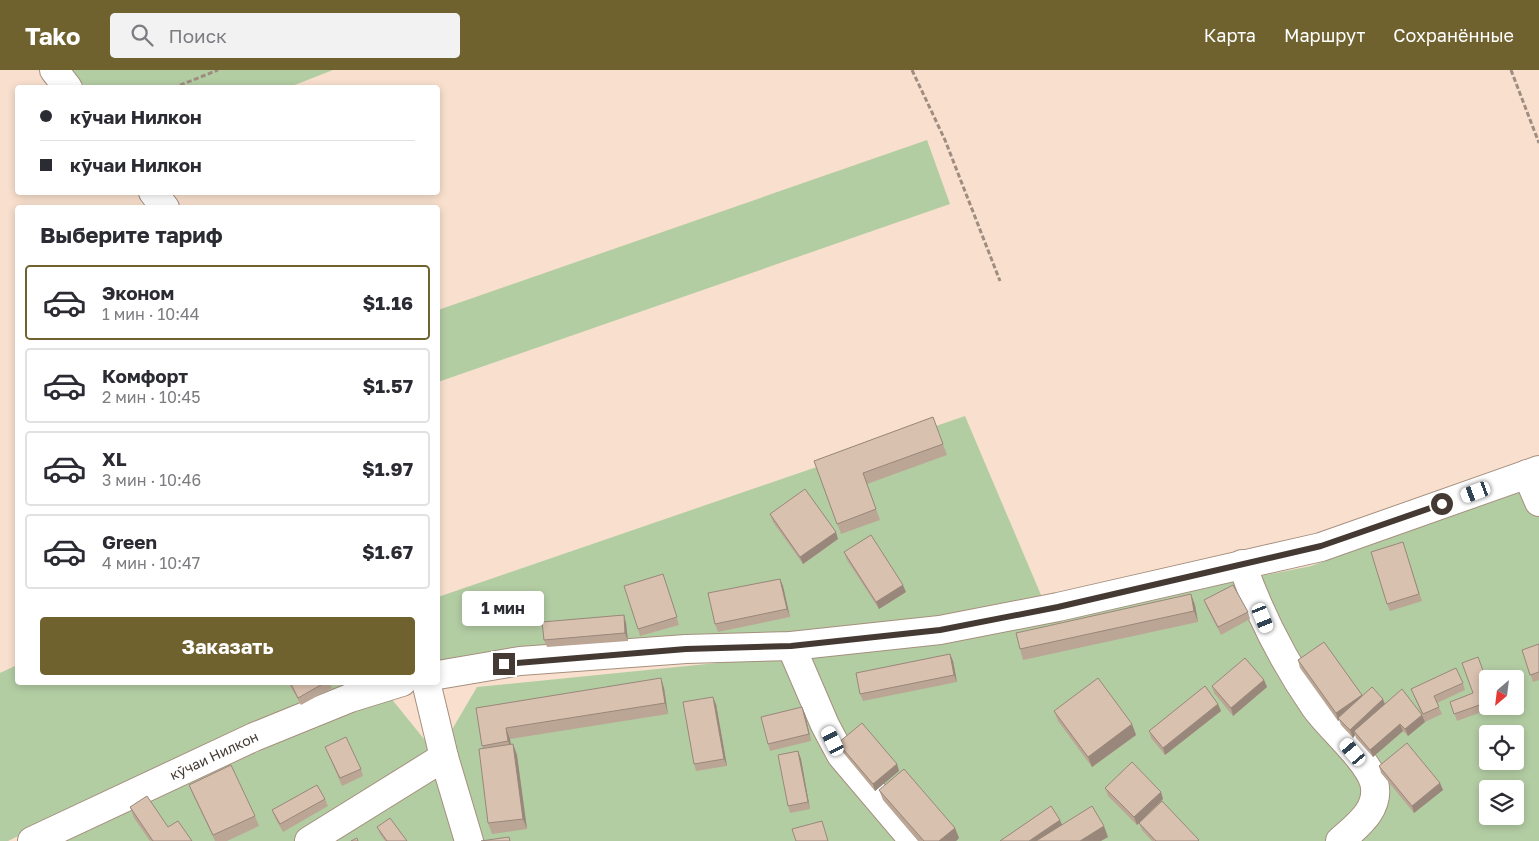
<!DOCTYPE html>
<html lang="ru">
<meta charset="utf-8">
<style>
:root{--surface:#fff;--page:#f2f2f3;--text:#2b2b33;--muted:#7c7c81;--line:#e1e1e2;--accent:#70622f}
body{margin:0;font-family:"Golos Text",sans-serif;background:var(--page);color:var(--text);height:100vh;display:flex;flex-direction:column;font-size:19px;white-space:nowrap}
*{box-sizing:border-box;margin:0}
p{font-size:16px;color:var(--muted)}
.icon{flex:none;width:28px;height:28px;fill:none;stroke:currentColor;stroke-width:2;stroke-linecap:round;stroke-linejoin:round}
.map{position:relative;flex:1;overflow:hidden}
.panel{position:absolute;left:15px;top:135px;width:425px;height:480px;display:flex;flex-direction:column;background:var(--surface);border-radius:5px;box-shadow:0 2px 8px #0003}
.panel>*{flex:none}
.guide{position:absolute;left:15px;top:15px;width:425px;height:110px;border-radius:5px;box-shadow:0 2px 8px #0003;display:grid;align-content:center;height:110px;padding:0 25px;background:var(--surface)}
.needle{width:32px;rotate:208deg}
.fabs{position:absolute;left:1479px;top:600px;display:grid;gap:10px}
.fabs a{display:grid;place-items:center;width:45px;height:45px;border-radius:5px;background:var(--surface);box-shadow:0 2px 8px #0003;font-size:25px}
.end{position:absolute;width:22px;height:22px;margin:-11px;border:6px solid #443a33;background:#fff;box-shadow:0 0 0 2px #fff}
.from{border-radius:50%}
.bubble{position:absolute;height:35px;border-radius:5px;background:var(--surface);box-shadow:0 2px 8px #0003;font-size:16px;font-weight:700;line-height:35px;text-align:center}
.car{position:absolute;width:15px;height:30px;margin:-15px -8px;border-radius:6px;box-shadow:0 0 4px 1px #0007;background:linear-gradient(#fff 24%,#345 0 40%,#fff 0 76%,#345 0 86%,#fff 0)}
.guide b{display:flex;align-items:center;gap:18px;height:48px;font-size:19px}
.guide b+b{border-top:1px solid var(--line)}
.guide i{width:12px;height:12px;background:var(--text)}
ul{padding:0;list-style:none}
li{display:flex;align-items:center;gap:15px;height:75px;margin:0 10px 8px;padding:0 15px;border:2px solid var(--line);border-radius:5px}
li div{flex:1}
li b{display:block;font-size:19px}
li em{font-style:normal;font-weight:700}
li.current{border-color:var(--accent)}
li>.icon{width:45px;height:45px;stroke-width:1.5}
h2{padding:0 25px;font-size:22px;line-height:60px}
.primary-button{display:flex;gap:10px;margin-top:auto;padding:10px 25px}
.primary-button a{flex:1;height:58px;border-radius:5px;background:var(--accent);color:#fff;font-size:20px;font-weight:700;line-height:58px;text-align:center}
header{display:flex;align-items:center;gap:30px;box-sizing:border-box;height:70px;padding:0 25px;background:var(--accent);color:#fff}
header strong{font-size:24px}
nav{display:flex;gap:28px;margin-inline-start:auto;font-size:18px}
.search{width:350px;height:45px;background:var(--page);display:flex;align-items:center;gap:12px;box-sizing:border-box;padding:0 18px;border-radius:5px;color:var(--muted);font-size:19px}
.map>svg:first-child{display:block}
</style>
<header>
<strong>Tako</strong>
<div class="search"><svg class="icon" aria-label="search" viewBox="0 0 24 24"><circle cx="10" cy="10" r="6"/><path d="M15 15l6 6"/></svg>Поиск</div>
<nav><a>Карта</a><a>Маршрут</a><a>Сохранённые</a></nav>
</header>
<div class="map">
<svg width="1539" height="771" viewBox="0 0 1539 771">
<rect width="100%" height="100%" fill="#f9e0ce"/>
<path fill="#b3cda3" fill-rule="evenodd" d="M 61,0 L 333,0 L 287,18 L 75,17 Z
M 927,70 L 950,134 L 438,312 L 438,240 Z
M 965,346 L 1044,532 L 863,563 L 438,599 L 438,527 Z
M 1539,411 L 1539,771 L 66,771 L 386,622 L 437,685 L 477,617 L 937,571 L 1311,496 ZM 1488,609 L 1515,609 L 1515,636 L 1488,636 ZM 1488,664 L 1515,664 L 1515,691 L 1488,691 ZM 1488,719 L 1515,719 L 1515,746 L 1488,746 Z
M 17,595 L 18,612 L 371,613 L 237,660 L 8,771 L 0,771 L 0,603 Z"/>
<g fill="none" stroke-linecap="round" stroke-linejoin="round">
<defs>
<g id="minor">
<path d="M 54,0 L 68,18"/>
<path d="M 153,122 L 165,138"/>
<path d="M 1527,404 L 1539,432"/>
<path d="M 1242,494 C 1260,546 1284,592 1315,637 C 1330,658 1367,689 1374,712 C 1381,739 1357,756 1340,771"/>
<path d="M 791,576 L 825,655 L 841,685 L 914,771"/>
<path d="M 438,605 L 520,591 L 686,579 L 791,576 L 940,560 L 1058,537 L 1321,477 L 1539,400"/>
<path d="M 444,687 L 469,771"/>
<path id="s1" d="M 32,771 L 254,667 L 350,628 L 402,612"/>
<path d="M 309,771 L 444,687 L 426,612"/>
</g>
</defs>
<use href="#minor" stroke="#a58f7e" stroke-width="30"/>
<path stroke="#9e8d80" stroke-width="3" stroke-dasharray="5 2.5" stroke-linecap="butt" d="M 912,0 L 945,70 L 1000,211
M 1511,0 L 1539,73
M 173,18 L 218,0"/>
<use href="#minor" stroke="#fff" stroke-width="28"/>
</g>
<path fill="#bba696" d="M 933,347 L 947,385 L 867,414 L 880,450 L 841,464 L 814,391 Z
M 770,444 L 838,469 L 803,494 L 773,452 Z
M 1405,479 L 1422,531 L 1390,541 L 1387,534 Z
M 844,482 L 906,522 L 879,539 L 847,490 Z
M 663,504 L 679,555 L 640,566 L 638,559 Z
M 780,509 L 783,516 L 790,547 L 718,562 L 715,554 Z
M 1204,530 L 1248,542 L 1250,549 L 1221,565 L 1207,538 Z
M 1195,535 L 1198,552 L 1023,590 L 1020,579 Z
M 624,545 L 626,553 L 628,571 L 547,577 L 544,570 Z
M 1539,574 L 1539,610 L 1533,612 L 1522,580 Z
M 950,584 L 953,591 L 957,612 L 863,631 L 860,624 Z
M 1298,590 L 1362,626 L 1385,634 L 1421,643 L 1411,619 L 1463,613 L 1465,620 L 1437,633 L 1442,644 L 1425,652 L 1423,647 L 1425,652 L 1408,666 L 1403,661 L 1373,687 L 1356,668 L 1355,665 L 1353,668 L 1341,655 L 1339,650 L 1338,651 L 1300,598 Z
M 1264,610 L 1267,617 L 1233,646 L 1214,623 L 1212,616 Z
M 288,612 L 329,612 L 332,618 L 301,635 Z
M 1488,614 L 1488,636 L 1498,636 L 1457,651 L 1450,632 L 1473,623 Z
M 664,618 L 668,644 L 510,669 L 511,675 L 513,674 L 517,685 L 527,759 L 492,764 L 488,753 L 483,678 L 476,638 Z
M 716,634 L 727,696 L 696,701 L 694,694 Z
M 1218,634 L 1221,641 L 1165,685 L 1151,668 L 1149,661 Z
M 1054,641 L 1132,654 L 1136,665 L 1092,697 L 1058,651 Z
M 805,644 L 811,671 L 770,681 L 768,674 Z
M 838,673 L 897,694 L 899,701 L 875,721 L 841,680 Z
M 325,677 L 361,699 L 363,706 L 342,716 Z
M 798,681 L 801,689 L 810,739 L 790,743 L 788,736 Z
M 1379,696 L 1440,713 L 1443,720 L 1414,743 L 1381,703 Z
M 189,715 L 255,746 L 259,756 L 227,771 L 215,771 L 193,725 Z
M 1105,718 L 1161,722 L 1163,729 L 1137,755 L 1108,726 Z
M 879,720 L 955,758 L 959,768 L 956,771 L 918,771 L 883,730 Z
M 325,729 L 328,736 L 283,762 L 275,748 L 272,740 Z
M 130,737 L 168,757 L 192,771 L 150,771 L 134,748 Z
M 1139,753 L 1199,771 L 1152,771 L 1142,760 Z
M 377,757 L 407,771 L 385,771 L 380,764 Z"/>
<path fill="#98877a" d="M 836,462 L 838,469 L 803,494 L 800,487 Z
M 780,509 L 783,516 L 790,547 L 787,539 Z
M 903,515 L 906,522 L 879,539 L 876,532 Z
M 1191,524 L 1195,535 L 1198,552 L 1194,541 Z
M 624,545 L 626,553 L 628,571 L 625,563 Z
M 950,584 L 953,591 L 957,612 L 954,605 Z
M 661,608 L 664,618 L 668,644 L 665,633 Z
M 1264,610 L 1267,617 L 1233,646 L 1231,638 Z
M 1362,625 L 1364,632 L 1338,648 L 1339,650 L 1338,651 L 1336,643 Z
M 713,627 L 716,634 L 727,696 L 724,689 Z
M 1383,629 L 1386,637 L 1354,661 L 1355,665 L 1353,668 L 1350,660 Z
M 1218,634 L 1221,641 L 1165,685 L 1163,678 Z
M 802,637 L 805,644 L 811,671 L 809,664 Z
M 1422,645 L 1425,652 L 1408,666 L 1405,659 Z
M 1132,654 L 1136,665 L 1092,697 L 1088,687 Z
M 1400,654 L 1403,661 L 1373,687 L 1370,680 Z
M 506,658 L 510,669 L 512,682 L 508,671 Z
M 513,674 L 517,685 L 527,759 L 523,749 Z
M 798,681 L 801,689 L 810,739 L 808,732 Z
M 897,694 L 899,701 L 875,721 L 873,714 Z
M 1440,713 L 1443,720 L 1414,743 L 1412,736 Z
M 1161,722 L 1163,729 L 1137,755 L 1134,747 Z
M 1060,750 L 1063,757 L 1042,771 L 1029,771 Z
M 1104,756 L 1108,767 L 1101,771 L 1080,771 Z
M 955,758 L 959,768 L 956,771 L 939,771 Z"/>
<path fill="#d9c1af" stroke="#98877a" d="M 933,347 L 943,374 L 863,403 L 876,439 L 837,454 L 814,391 Z
M 805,419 L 836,462 L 800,487 L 770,444 Z
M 871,465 L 903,515 L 876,532 L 844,482 Z
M 1403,472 L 1419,524 L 1387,534 L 1371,482 Z
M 663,504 L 677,547 L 638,559 L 624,516 Z
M 780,509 L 787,539 L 715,554 L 708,523 Z
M 1233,515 L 1248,542 L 1218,557 L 1204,530 Z
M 1191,524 L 1194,541 L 1020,579 L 1016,563 Z
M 624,545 L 625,563 L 544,570 L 542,552 Z
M 1324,572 L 1362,625 L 1336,643 L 1298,590 Z
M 1539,574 L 1539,602 L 1530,605 L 1522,580 Z
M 950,584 L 954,605 L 860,624 L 856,603 Z
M 1478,587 L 1488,614 L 1488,632 L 1454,644 L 1450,632 L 1473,623 L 1462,593 Z
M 1245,588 L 1264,610 L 1231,638 L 1212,616 Z
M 1456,598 L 1463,613 L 1434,626 L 1439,637 L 1423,644 L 1411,619 Z
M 661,608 L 665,633 L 506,658 L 508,671 L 482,676 L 476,638 Z
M 1098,608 L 1132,654 L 1088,687 L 1054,641 Z
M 290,612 L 326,612 L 298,628 Z
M 1205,616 L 1218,634 L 1163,678 L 1149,661 Z
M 1372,617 L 1383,629 L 1350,660 L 1338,648 Z
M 1402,619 L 1422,645 L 1405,659 L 1400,654 L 1370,680 L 1354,661 Z
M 713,627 L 724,689 L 694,694 L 683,632 Z
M 802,637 L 809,664 L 768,674 L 761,647 Z
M 862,653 L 897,694 L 873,714 L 838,673 Z
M 346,667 L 361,699 L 340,708 L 325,677 Z
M 1407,673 L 1440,713 L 1412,736 L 1379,696 Z
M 513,674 L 523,749 L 488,753 L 479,679 Z
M 798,681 L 808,732 L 788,736 L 778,685 Z
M 1132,692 L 1161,722 L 1134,747 L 1105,718 Z
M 231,695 L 255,746 L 213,765 L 189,715 Z
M 904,699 L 955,758 L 939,771 L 924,771 L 879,720 Z
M 317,715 L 325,729 L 280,754 L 272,740 Z
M 147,726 L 168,757 L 178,751 L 192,771 L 153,771 L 130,737 Z
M 1162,731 L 1199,770 L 1198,771 L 1156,771 L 1139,753 Z
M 1051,736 L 1060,750 L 1029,771 L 1000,771 Z
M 1092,736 L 1104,756 L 1080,771 L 1036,771 Z
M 390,748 L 407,771 L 387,771 L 377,757 Z
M 822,751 L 828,771 L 796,771 L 792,759 Z
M 509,767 L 510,771 L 481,771 Z
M 357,768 L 358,771 L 351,771 Z"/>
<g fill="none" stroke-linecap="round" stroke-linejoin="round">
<path stroke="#443a33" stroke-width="6" d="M 504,594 L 686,579 L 791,576 L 940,560 L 1058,537 L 1321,476 L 1442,434"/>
</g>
<g text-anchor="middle" stroke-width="4" stroke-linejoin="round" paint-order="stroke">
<g font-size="14" fill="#443a33" stroke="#f9e0ce">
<text dy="5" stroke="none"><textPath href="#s1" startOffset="201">кӯчаи Нилкон</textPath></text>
</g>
</g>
</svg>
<div class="fabs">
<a><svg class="needle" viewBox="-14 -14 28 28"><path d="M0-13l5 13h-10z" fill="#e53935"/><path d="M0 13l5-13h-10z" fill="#7c7c81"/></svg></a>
<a><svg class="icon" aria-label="locate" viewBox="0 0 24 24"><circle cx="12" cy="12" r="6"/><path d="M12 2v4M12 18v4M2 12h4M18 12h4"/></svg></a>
<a><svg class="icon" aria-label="layers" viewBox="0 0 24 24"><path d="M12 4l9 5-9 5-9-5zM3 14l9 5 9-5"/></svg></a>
</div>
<i class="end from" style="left:1442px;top:434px"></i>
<i class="end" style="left:504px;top:594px"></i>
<div class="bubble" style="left:462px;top:521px;width:82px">1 мин</div>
<i class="car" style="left:1476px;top:422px;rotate:250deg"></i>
<i class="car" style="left:1263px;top:548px;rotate:158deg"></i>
<i class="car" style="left:833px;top:671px;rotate:334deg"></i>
<i class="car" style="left:1353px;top:682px;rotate:320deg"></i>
<div class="guide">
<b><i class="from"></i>кӯчаи Нилкон</b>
<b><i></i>кӯчаи Нилкон</b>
</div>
<section class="panel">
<h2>Выберите тариф</h2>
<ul>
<li class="current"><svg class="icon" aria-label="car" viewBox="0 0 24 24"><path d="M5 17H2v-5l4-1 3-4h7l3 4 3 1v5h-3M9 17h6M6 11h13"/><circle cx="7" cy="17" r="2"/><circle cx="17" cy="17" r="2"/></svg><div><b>Эконом</b><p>1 мин · 10:44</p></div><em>$1.16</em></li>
<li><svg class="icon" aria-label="car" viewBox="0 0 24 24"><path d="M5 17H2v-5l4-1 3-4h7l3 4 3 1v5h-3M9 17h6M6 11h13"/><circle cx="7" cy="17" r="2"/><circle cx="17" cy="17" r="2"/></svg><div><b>Комфорт</b><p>2 мин · 10:45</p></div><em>$1.57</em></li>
<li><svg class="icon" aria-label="car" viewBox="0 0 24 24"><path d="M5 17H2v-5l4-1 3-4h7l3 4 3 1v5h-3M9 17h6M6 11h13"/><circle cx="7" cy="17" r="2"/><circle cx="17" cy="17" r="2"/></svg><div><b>XL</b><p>3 мин · 10:46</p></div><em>$1.97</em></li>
<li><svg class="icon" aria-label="car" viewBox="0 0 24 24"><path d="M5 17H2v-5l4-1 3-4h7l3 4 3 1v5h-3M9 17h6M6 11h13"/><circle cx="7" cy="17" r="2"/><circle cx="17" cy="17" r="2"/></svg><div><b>Green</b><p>4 мин · 10:47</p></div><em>$1.67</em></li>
</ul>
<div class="primary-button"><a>Заказать</a></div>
</section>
</div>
